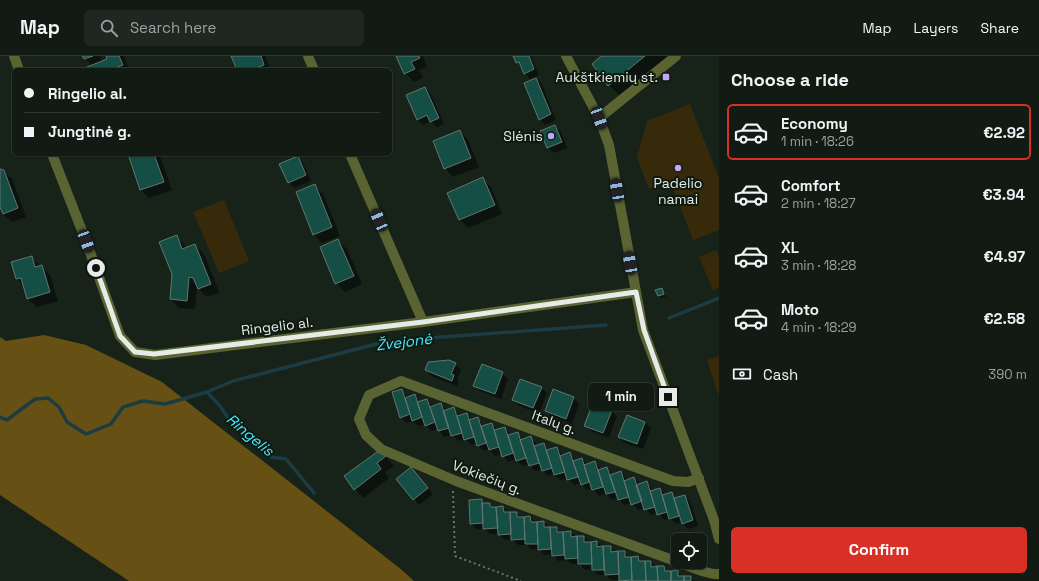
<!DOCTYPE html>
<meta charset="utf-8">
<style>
:root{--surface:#111a13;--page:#1e2721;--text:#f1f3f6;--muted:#9ca1a0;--line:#303833;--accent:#d93025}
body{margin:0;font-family:"Space Grotesk",sans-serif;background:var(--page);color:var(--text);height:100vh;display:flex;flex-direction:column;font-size:15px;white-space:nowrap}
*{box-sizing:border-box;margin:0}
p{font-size:13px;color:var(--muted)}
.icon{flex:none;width:22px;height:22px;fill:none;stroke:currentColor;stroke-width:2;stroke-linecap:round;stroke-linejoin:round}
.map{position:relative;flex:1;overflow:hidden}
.details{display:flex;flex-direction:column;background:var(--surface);width:320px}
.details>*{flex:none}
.hud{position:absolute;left:12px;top:12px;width:380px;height:88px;border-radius:6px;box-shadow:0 1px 3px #0004,0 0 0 1px var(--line);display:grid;align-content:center;height:88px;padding:0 12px;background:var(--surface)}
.fabs{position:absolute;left:671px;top:477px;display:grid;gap:8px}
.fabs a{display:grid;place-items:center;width:36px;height:36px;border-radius:6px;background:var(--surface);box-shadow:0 1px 3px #0004,0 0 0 1px var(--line);font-size:20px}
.end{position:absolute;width:18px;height:18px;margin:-9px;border:5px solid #e4ece5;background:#111;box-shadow:0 0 0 2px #111}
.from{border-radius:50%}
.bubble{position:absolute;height:28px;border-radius:6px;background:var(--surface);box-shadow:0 1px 3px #0004,0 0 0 1px var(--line);font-size:13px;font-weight:700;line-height:28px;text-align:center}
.car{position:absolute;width:12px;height:24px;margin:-12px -6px;border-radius:5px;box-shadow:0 0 3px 1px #0007;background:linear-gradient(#222 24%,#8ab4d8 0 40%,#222 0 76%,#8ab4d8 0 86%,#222 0)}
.hud b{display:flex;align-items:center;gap:14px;height:38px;font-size:15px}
.hud b+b{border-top:1px solid var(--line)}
.hud i{width:10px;height:10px;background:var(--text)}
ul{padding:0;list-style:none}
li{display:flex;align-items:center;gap:12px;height:56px;margin:0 8px 6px;padding:0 4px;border:2px solid transparent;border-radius:6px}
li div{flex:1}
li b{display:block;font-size:15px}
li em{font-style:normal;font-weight:700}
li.on{border-color:var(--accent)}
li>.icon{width:36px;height:36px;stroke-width:1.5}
h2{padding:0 12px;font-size:18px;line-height:48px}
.pay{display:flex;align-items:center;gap:10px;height:44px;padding:0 12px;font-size:15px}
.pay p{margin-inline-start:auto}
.button{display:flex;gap:8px;margin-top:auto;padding:8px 12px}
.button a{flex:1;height:46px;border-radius:6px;background:var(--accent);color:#fff;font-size:16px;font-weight:700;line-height:46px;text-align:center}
header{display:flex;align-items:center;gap:24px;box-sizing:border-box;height:56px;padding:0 20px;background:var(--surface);border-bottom:1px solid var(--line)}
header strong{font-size:19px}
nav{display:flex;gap:22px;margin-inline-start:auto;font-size:14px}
.search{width:280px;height:36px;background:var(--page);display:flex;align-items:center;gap:10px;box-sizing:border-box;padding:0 14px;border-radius:6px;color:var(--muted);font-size:15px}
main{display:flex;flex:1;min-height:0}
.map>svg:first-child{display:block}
</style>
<header>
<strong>Map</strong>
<div class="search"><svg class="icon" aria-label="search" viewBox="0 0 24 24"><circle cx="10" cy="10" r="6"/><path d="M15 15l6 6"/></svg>Search here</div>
<nav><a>Map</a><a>Layers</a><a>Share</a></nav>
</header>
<main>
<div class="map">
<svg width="719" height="525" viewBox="0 0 719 525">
<rect width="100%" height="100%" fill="#172319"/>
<path fill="#362a0b" d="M 690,48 L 719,122 L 719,174 L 693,184 L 670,125 L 649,133 L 637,102 L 647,65 Z
M 224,144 L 249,205 L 219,217 L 193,156 Z
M 716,194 L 719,201 L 719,231 L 713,234 L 699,201 Z
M 719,300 L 719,340 L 707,304 Z"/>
<path fill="#665013" d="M 44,279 L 86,289 L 162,326 L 402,514 L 414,525 L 129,525 L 0,439 L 0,281 L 6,285 Z"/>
<path fill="#0007" d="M 84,0 L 100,0 L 103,6 L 108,4 L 107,0 L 124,0 L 129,14 L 89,14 L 92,10 Z
M 232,0 L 265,0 L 271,14 L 238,14 Z
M 398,0 L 425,0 L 423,1 L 427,11 L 419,14 L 423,22 L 414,26 L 405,17 Z
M 514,0 L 531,0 L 539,19 L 530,23 L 525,17 Z
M 602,0 L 670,0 L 620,40 L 609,29 Z
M 536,23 L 542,28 L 556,64 L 545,69 L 540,63 Z
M 425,32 L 431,38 L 444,68 L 437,71 L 431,65 L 423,69 L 417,63 Z
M 555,70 L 561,76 L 567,92 L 554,97 L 548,91 Z
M 460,75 L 468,84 L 479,111 L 453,121 L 445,112 Z
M 129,98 L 159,98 L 172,134 L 149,142 L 140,133 Z
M 297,101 L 303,107 L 311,125 L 294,132 L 289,127 L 281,108 Z
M 0,114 L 3,115 L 12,123 L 26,161 L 12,166 L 3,158 L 0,148 Z
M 482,123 L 491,131 L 502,158 L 468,172 L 460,164 Z
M 315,130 L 323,138 L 340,180 L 322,187 L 314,179 Z
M 176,181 L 185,189 L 186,193 L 195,189 L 204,198 L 219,236 L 207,241 L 197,231 L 195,253 L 179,252 L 171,243 Z
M 338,184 L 347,193 L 362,228 L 345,236 L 336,227 Z
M 31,201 L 50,219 L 58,245 L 37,251 L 28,243 L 24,230 L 17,223 Z
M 665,239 L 666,241 L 661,242 L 659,241 Z
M 455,308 L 461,314 L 457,323 L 459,326 L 457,330 L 431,320 L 426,314 Z
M 502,317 L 508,323 L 501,343 L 480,335 L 475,329 Z
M 541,332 L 547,337 L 539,357 L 519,350 L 513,344 Z
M 402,334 L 408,342 L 415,340 L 420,345 L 427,344 L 433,351 L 441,349 L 447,355 L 454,353 L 460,360 L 466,358 L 472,364 L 478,362 L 484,370 L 491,368 L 498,374 L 505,372 L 511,379 L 517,377 L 523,384 L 531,382 L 536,387 L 537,390 L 544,388 L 549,394 L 557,392 L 563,400 L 570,398 L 576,405 L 582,403 L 587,409 L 595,406 L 601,414 L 607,413 L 613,419 L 620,416 L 626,422 L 627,425 L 634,422 L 640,428 L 646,426 L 652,432 L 653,435 L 659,433 L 666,439 L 671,438 L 676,442 L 685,440 L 690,445 L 698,470 L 688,473 L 682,466 L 676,468 L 670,462 L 664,464 L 658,457 L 651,459 L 645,452 L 638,454 L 632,447 L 624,449 L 618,442 L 612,444 L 606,437 L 599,440 L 592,432 L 587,434 L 581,427 L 574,429 L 568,422 L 560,424 L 554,418 L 548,420 L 542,413 L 535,415 L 529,408 L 522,410 L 516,403 L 509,406 L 503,400 L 502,397 L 495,400 L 489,393 L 483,395 L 477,387 L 471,389 L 465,383 L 458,385 L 452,378 L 444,381 L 438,373 L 431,375 L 425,368 L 418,370 L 413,365 L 406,367 L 401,361 Z
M 553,334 L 574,342 L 579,348 L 572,368 L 551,360 L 546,354 Z
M 611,355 L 617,360 L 609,382 L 591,375 L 586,369 Z
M 627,360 L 645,367 L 651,372 L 643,393 L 625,387 L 619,381 Z
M 377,397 L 386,401 L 394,410 L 385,416 L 389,422 L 363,442 L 355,433 Z
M 411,412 L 433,438 L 419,449 L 398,423 Z
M 481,444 L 485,448 L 489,448 L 493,452 L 503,451 L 509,457 L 517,457 L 521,462 L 530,461 L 536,467 L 544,466 L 549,472 L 557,472 L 561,477 L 571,476 L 576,481 L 584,481 L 590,487 L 597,486 L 602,491 L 611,491 L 616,496 L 624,496 L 630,502 L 638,501 L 643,506 L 651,506 L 656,511 L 664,511 L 669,516 L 677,515 L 683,521 L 690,521 L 694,525 L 611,524 L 606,519 L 599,519 L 592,513 L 585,514 L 580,508 L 571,508 L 567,504 L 558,505 L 553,498 L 545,499 L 539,493 L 532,494 L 527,489 L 518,489 L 513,484 L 505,484 L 499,478 L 490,478 L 485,473 L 477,473 L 471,468 Z"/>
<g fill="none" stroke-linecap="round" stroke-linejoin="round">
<path stroke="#1b3c42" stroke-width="3.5" d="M 669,262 L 719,242
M 207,336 L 233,325 L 388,285 L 606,269
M 0,361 L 7,364 L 35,343 L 48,342 L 59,351 L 67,366 L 86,378 L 111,368 L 123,351 L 143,345 L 165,348 L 207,336 L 220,350 L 232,368 L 271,401 L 286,403 L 314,437"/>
</g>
<path fill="#144e44" stroke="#617671" d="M 82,0 L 93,0 L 84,3 Z
M 106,0 L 119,0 L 123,9 L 110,14 L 88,14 L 87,11 L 107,3 Z
M 231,0 L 261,0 L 264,9 L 251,14 L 237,14 Z
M 396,0 L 419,0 L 420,2 L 411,6 L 415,13 L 404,18 Z
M 513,0 L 529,0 L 534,13 L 524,18 L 519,6 L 516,7 Z
M 601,0 L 645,0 L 608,30 L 592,8 Z
M 536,22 L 551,58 L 539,64 L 524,27 Z
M 425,31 L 439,62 L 430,66 L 427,59 L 417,64 L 406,39 Z
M 555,69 L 562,86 L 547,92 L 540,75 Z
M 460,74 L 471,102 L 444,113 L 433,85 Z
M 128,98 L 154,98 L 164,126 L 140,134 Z
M 298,100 L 306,119 L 288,127 L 279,108 Z
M 0,113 L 4,114 L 18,152 L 3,158 L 0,151 Z
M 483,121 L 495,149 L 459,164 L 447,137 Z
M 315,128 L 332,171 L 313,179 L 296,136 Z
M 177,179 L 182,193 L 195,188 L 211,228 L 198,233 L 193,222 L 189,221 L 187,245 L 170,243 L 172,218 L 159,186 Z
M 338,183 L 354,220 L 335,228 L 320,191 Z
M 32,200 L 35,211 L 42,209 L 50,236 L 27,243 L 21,222 L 16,223 L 11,206 Z
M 662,232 L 664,238 L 658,240 L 655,234 Z
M 449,304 L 456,307 L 451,318 L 454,319 L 452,325 L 425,314 L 428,306 Z
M 482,308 L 503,316 L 495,338 L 473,330 Z
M 520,323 L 542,331 L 533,352 L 512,344 Z
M 402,333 L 410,358 L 400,362 L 392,336 Z
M 553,333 L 574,341 L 566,363 L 545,355 Z
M 415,338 L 422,361 L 412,365 L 405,342 Z
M 427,343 L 435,366 L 425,370 L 417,346 Z
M 441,347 L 449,372 L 438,375 L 430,351 Z
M 593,347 L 612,354 L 603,377 L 584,370 Z
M 454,351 L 462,377 L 451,380 L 443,355 Z
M 467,357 L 474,381 L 464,384 L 457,360 Z
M 627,359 L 645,366 L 637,388 L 618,381 Z
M 478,361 L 486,387 L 477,390 L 469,364 Z
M 492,367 L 499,391 L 489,394 L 481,370 Z
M 505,371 L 513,397 L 502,401 L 494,374 Z
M 518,376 L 526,402 L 516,405 L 508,379 Z
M 531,380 L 539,407 L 529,410 L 520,384 Z
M 544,387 L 552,412 L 542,415 L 534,390 Z
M 557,391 L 565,416 L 554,419 L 546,394 Z
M 377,396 L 386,400 L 377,407 L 381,413 L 354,434 L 344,420 Z
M 570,396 L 578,421 L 567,424 L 560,400 Z
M 582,402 L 589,426 L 581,429 L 573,405 Z
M 595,405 L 603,431 L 592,434 L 584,409 Z
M 411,411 L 428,432 L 413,444 L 396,423 Z
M 607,411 L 615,436 L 606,438 L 598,414 Z
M 621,415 L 629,441 L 618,444 L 610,419 Z
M 634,421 L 642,445 L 631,449 L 624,425 Z
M 647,425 L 655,451 L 644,454 L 636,429 Z
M 660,432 L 667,456 L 657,459 L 650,435 Z
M 672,436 L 679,460 L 669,463 L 662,439 Z
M 685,439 L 693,464 L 682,468 L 674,442 Z
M 482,443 L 483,467 L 470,468 L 469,444 Z
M 482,447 L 490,447 L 490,451 L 496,451 L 498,472 L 483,473 Z
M 503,450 L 504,456 L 510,456 L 511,478 L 498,479 L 496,451 Z
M 510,456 L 517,456 L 517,461 L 524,461 L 525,483 L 511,484 Z
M 530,460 L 531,466 L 537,466 L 538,488 L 525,488 L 524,461 Z
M 544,465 L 544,471 L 550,471 L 551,493 L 538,494 L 537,466 Z
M 550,471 L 557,471 L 557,476 L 563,476 L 564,499 L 552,500 Z
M 571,475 L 571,481 L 577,480 L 578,502 L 565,503 L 563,476 Z
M 577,480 L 584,480 L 584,486 L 591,486 L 592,508 L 578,508 Z
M 597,485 L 597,491 L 603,490 L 604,514 L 592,514 L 591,486 Z
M 603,490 L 611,490 L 611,496 L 618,495 L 619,518 L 605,519 Z
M 618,495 L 625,495 L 625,501 L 631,501 L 632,524 L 619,525 Z
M 638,500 L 639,505 L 645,505 L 646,525 L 632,525 L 631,501 Z
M 645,505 L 651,505 L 651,511 L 657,510 L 658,525 L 646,525 Z
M 657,510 L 664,510 L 665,515 L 671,515 L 671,525 L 658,525 Z
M 678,514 L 678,520 L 684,520 L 684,525 L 671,525 L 671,515 Z
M 684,520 L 691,520 L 691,525 L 684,525 Z"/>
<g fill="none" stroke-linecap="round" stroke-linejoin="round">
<path stroke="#69746b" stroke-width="2" stroke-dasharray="2 3" stroke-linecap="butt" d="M 453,435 L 455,500 L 521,525"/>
<path stroke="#5a6332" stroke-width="10" d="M 14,0 L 19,14
M 308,0 L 314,14
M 566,0 L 599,62
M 676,0 L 599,62 L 609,89 L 643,274 L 714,464 L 719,483
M 52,98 L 86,185 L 120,280 L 135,296 L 155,299 L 423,266 L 636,236
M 350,98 L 423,266
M 678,506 L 456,425 L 381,393 L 366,379 L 359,363 L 369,339 L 401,325 L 673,425 L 688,426 L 699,422
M 678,506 C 689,510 708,519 719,518"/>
</g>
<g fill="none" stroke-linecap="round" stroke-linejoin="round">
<path stroke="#e4ece5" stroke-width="5" d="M 96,212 L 120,280 L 135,296 L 154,298 L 423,266 L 636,236 L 644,274 L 668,341"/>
</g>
<g fill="#c3a7f2" stroke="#0e1910" stroke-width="1.5">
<rect x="662" y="17" width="8" height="8" rx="2"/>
<circle cx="551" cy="80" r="4"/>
<circle cx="678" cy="112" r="4"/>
</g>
<g text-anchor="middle" stroke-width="4" stroke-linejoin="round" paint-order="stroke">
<g font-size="14" fill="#e4ece5" stroke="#0e1910" text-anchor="end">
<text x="658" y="26">Aukštkiemių st.</text>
<text x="543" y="85">Slėnis</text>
<text x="678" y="132" text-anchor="middle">Padelio<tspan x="678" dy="16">namai</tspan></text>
</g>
<g font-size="14" fill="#e4ece5" stroke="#0e1910">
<text transform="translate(277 270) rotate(-7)" y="5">Ringelio al.</text>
<text transform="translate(554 366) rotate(20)" y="5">Italų g.</text>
<text transform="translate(487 421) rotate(21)" y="5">Vokiečių g.</text>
</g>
<g font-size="15" font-style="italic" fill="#49e7fe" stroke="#0e1910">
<text transform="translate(404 286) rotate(-7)" y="5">Žvejonė</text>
<text transform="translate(250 379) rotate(40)" y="5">Ringelis</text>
</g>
</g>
</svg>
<div class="fabs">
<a><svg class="icon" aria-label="locate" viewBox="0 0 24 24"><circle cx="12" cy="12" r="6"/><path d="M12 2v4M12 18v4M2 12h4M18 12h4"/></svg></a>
</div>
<i class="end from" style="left:96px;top:212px"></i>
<i class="end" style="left:668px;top:341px"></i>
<div class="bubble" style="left:588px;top:327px;width:66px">1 min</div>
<i class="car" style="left:599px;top:62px;rotate:160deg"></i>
<i class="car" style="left:617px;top:134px;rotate:350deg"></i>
<i class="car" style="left:379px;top:164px;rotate:337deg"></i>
<i class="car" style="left:86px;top:185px;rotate:160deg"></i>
<i class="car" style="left:630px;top:207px;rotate:350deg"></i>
<div class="hud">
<b><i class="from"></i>Ringelio al.</b>
<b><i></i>Jungtinė g.</b>
</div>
</div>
<section class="details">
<h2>Choose a ride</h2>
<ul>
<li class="on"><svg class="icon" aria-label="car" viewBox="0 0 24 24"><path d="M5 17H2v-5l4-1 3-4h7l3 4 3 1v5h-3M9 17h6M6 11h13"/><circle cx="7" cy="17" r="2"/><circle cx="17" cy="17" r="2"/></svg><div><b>Economy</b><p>1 min · 18:26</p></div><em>€2.92</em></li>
<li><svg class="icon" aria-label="car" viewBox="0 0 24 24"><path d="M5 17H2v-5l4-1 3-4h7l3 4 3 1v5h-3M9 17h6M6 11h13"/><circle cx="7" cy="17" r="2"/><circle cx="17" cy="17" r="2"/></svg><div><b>Comfort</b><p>2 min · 18:27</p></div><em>€3.94</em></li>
<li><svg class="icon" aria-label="car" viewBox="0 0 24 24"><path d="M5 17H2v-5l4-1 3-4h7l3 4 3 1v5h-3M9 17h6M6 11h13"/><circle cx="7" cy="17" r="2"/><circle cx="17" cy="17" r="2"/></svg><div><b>XL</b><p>3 min · 18:28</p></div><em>€4.97</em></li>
<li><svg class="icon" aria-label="car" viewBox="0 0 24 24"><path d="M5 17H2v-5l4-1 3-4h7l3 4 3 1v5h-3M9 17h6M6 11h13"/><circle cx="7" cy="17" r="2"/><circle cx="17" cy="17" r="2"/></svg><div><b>Moto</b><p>4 min · 18:29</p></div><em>€2.58</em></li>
</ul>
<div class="pay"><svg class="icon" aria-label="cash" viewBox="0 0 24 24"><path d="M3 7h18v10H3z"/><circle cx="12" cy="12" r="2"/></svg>Cash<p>390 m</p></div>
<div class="button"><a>Confirm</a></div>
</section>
</main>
